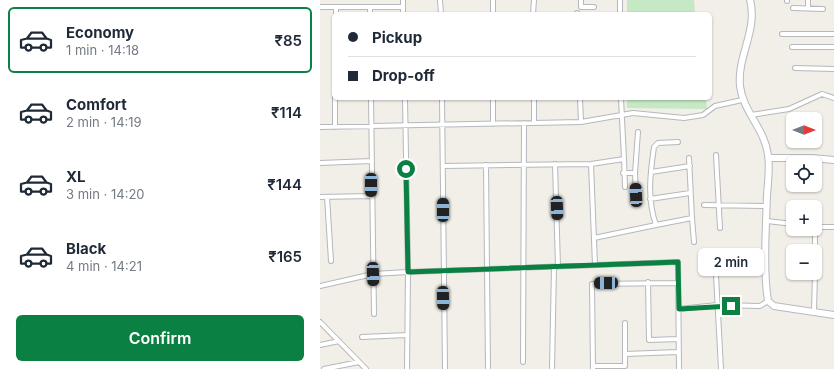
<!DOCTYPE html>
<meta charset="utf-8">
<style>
:root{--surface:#fff;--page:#f2f2f3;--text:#1f2937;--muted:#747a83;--line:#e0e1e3;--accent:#0b8043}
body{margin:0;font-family:Inter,sans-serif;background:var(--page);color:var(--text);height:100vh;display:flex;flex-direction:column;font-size:15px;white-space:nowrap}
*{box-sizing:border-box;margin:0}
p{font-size:13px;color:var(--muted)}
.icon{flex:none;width:22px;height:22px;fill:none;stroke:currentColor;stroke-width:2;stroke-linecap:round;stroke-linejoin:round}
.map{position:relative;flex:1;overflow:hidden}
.drawer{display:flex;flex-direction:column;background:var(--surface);width:320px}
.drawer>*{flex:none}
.top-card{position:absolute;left:12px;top:12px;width:380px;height:88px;border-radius:6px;box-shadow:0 1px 3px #0004;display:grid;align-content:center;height:88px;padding:0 16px;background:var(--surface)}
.needle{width:26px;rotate:90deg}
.fabs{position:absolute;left:466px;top:112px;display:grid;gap:8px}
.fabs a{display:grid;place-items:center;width:36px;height:36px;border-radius:6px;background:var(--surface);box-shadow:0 1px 3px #0004;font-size:20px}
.end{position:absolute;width:18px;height:18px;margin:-9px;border:5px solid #0b8043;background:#fff;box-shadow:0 0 0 2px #fff}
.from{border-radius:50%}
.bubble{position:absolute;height:28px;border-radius:6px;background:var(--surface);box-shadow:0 1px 3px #0004;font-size:13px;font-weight:600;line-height:28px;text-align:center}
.car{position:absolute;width:12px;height:24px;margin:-12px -6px;border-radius:5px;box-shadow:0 0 3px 1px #0007;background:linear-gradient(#222 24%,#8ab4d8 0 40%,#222 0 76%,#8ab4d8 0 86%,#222 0)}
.top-card b{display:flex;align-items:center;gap:14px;height:38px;font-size:15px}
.top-card b+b{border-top:1px solid var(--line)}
.top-card i{width:10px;height:10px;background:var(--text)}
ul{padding:7px 0 0;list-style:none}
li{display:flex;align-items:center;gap:12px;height:66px;margin:0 8px 6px;padding:0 8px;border:2px solid transparent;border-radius:6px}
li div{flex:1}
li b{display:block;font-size:15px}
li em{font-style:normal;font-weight:600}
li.on{border-color:var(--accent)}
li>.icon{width:36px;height:36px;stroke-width:1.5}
.button{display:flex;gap:8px;margin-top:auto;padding:8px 16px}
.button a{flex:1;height:46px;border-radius:6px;background:var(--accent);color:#fff;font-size:16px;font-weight:600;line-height:46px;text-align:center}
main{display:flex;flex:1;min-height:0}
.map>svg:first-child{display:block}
</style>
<main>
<section class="drawer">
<ul>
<li class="on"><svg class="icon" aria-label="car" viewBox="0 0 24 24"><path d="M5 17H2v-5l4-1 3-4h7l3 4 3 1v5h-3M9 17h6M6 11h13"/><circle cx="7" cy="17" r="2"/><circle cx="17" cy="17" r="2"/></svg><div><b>Economy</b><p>1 min · 14:18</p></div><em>₹85</em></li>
<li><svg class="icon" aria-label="car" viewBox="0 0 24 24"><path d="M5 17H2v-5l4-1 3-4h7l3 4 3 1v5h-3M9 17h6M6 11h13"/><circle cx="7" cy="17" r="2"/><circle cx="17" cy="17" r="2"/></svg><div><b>Comfort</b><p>2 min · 14:19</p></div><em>₹114</em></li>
<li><svg class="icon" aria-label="car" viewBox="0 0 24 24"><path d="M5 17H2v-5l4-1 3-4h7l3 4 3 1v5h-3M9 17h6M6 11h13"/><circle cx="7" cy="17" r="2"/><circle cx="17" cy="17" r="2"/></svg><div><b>XL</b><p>3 min · 14:20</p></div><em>₹144</em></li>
<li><svg class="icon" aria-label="car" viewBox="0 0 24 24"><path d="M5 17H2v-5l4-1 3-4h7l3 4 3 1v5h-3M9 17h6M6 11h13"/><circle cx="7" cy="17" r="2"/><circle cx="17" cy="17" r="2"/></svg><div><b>Black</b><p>4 min · 14:21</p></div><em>₹165</em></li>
</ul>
<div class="button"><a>Confirm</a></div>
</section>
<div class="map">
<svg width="514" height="369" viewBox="0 0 514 369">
<rect width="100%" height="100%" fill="#f1efe8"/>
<path fill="#c5e8c5" d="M 307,0 L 374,0 L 375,14 L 307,14 Z
M 307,98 L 386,98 L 387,109 L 307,108 Z"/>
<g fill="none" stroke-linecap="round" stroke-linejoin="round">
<defs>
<path id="street" d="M 83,0 L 83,14
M 120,0 L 121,14
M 173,0 L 173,14
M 261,0 L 261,7 L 274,7
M 467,0 L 467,1
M 488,0 L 488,8
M 0,7 L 83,7
M 50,7 L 50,14
M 473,8 L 503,9
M 257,13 L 257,14
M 16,14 L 16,7
M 213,14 L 214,0
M 300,14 L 300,0
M 462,34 L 514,34
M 472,47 L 514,47
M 475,68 L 514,69
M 51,98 L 54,314
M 122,98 L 125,369
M 214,98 L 214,123
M 260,98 L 261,122
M 431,115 L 469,109 L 502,94 L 514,98
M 173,124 L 173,98
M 0,127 L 261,122 L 313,113 L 364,118 L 383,115 L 395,106 L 422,100
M 15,127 L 15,98
M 358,142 L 338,143 L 334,147 C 330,174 327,199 336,225 L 372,218 L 369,158
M 396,155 L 400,228
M 304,159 L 305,187
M 0,163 L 51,161
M 235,164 L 238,267
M 271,164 L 275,265
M 166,165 L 168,369
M 123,166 L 271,164 L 304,159 L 301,98
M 331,172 L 370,166
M 303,173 L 315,173 L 318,132
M 315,173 L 316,195
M 0,197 L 51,196
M 7,197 L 11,261
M 330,199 L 370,193
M 384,205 L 447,206
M 372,218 L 374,242
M 447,221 L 473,224
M 495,227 L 514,227
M 274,238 L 336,225
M 495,251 L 495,227
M 395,256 L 401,369
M 328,282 L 329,340 L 359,339
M 0,286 L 53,274 L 88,272 L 85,98
M 359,309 L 397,305 L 440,306 L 448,301
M 494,311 L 495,273
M 0,322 L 46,369
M 42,337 L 87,335
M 0,345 L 19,341
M 305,354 L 358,352
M 203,362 L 204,123
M 273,366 L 305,366 L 305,323
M 4,369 L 39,362
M 87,369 L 88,272 L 358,262 L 359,369
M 232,369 L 234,267
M 273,369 L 272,284 L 358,283"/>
<path id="secondary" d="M 430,0 C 438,30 417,56 420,86 C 423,112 445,129 448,155 C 450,168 448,182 447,195 C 446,227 443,269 448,301 L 454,306 L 514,315
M 449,158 L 492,158 L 514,160"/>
</defs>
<use href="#street" stroke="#b5b8bc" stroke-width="6"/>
<use href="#secondary" stroke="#b6babf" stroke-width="8"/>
<use href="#street" stroke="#fff" stroke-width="4"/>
<use href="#secondary" stroke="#fff" stroke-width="6"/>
</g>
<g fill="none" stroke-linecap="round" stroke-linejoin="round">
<path stroke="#0b8043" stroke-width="5" d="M 86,169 L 88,272 L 358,262 L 359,309 L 411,306"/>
</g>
</svg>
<div class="fabs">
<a><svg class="needle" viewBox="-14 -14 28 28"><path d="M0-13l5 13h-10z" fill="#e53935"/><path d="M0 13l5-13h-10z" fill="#747a83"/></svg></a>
<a><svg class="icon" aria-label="locate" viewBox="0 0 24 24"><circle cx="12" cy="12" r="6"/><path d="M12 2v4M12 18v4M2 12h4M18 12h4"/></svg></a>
<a>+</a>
<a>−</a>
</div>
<i class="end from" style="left:86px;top:169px"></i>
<i class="end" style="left:411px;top:306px"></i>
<div class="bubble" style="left:378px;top:248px;width:66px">2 min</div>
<i class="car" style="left:51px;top:185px;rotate:180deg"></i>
<i class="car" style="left:316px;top:195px;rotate:357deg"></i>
<i class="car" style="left:237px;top:208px;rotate:178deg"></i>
<i class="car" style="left:123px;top:210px;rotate:0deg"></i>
<i class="car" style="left:53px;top:274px;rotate:178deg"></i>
<i class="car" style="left:286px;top:283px;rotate:269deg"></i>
<i class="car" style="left:123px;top:298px;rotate:179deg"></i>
<div class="top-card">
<b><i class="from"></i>Pickup</b>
<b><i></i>Drop-off</b>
</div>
</div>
</main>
